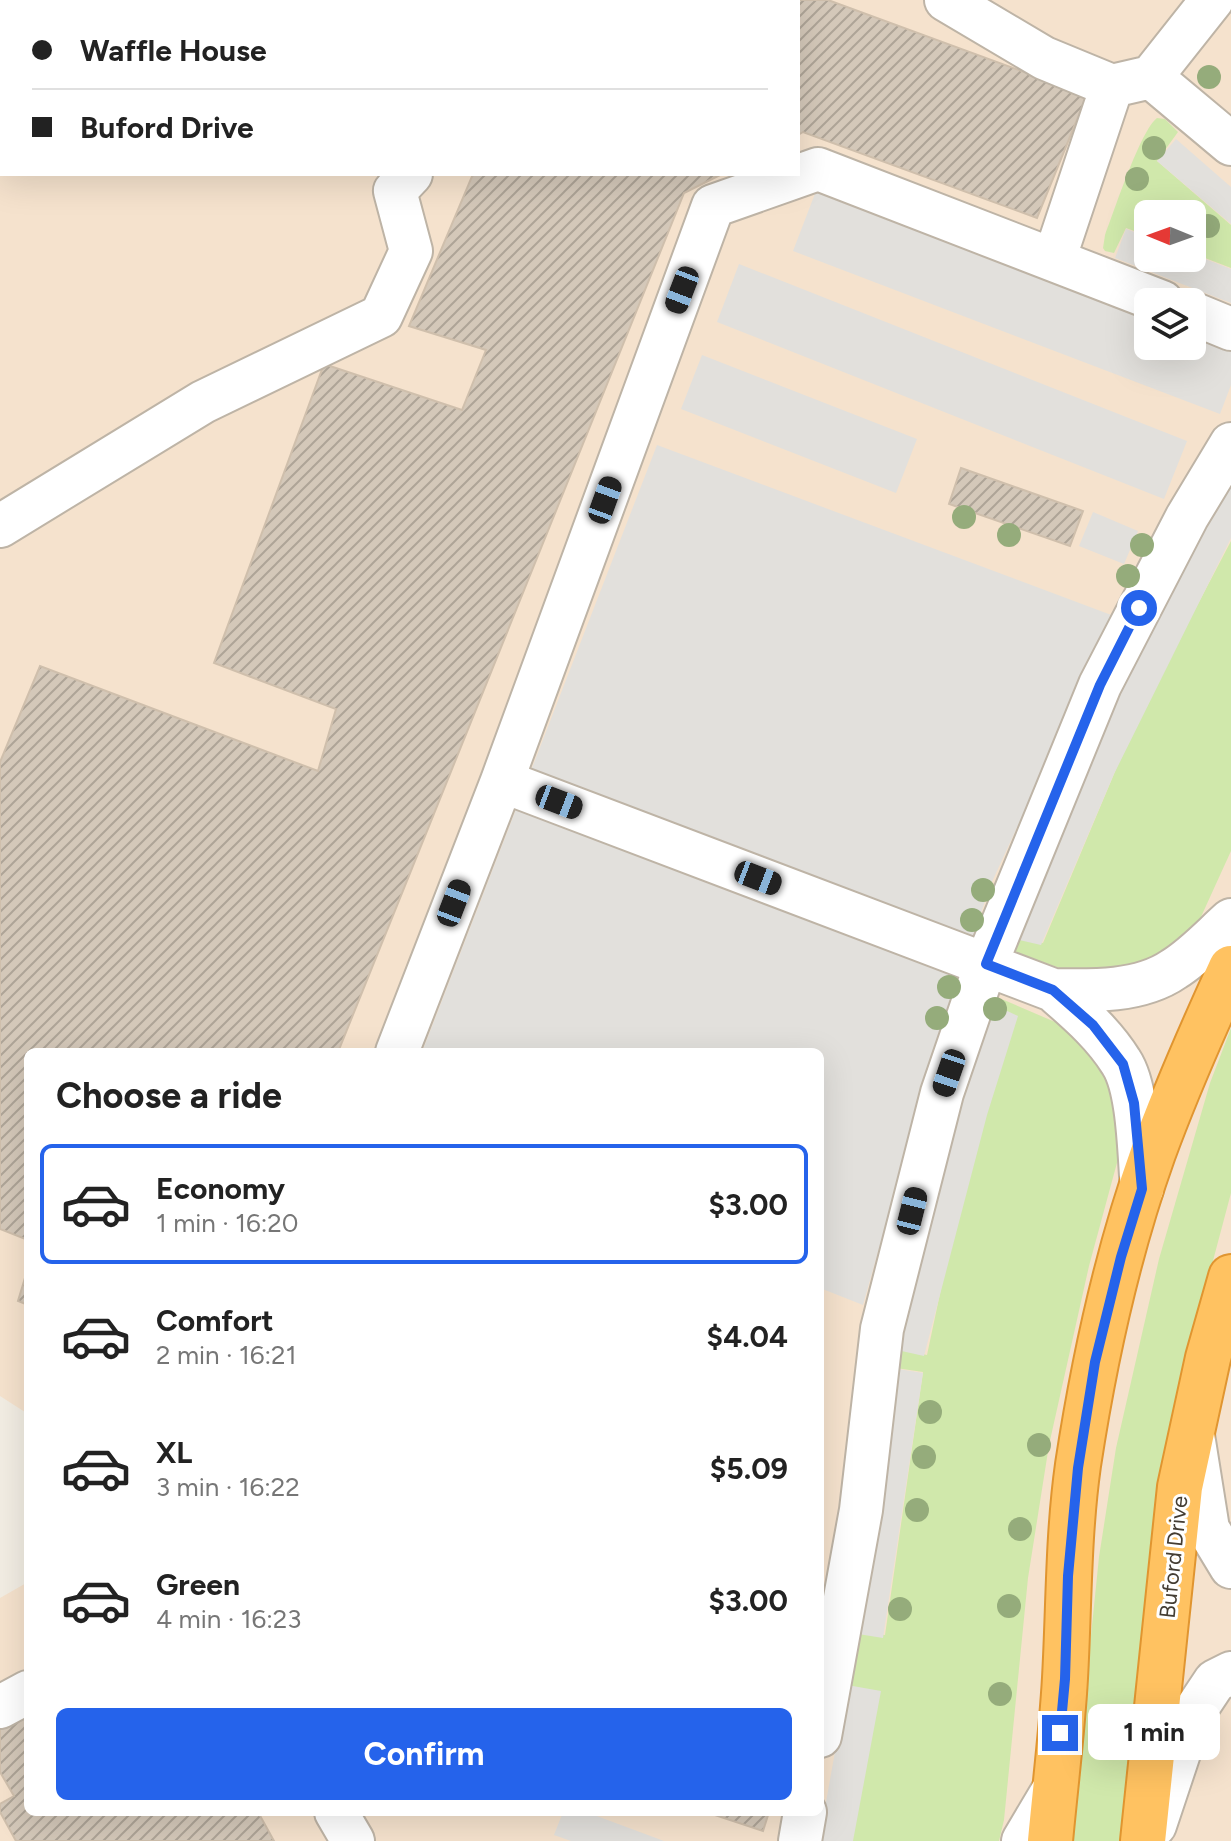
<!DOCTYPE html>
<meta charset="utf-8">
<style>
:root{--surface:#fff;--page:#f2f2f2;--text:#222;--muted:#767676;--line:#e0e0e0;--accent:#2563eb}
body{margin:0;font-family:Figtree,sans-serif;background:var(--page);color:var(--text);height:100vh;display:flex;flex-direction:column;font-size:30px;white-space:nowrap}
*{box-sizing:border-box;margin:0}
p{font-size:26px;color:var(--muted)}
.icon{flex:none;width:44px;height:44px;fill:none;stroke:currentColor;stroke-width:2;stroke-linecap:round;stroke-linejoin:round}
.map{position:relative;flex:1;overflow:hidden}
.panel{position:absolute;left:24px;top:1048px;width:800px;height:768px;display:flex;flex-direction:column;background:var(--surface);border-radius:12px;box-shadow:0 8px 32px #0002}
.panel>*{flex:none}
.banner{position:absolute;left:0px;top:0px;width:800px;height:176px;box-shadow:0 8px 32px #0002;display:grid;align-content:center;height:176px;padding:0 32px;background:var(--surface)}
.needle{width:52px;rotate:271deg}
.tools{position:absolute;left:1134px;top:200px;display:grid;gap:16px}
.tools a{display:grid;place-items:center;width:72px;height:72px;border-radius:12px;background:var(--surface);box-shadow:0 8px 32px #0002;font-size:40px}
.end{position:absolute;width:36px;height:36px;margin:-18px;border:10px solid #2563eb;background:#fff;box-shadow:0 0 0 4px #fff}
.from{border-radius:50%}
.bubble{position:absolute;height:56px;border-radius:12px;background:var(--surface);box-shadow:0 8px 32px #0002;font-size:26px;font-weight:700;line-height:56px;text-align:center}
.car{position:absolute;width:24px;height:48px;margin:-24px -12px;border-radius:10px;box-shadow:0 0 6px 2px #0007;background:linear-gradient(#222 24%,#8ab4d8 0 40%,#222 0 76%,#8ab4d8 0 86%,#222 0)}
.banner b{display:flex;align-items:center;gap:28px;height:76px;font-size:30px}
.banner b+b{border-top:2px solid var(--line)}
.banner i{width:20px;height:20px;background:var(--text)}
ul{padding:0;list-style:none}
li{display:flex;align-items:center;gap:24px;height:120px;margin:0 16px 12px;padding:0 16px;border:4px solid transparent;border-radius:12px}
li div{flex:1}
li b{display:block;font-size:30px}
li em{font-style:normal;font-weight:700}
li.current{border-color:var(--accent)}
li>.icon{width:72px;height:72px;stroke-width:1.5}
h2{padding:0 32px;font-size:36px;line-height:96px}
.primary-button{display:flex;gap:16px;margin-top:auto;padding:16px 32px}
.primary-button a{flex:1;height:92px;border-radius:12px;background:var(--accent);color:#fff;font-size:32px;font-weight:700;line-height:92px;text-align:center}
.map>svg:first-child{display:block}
</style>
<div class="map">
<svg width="1231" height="1841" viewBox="0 0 1231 1841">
<defs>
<pattern id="building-hatch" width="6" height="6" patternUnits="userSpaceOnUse" patternTransform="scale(2)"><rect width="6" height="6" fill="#d4c8b9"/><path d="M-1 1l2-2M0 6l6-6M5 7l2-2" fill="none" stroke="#aea497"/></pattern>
</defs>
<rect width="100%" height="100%" fill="#f2ede3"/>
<path fill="#f5e2cd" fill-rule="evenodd" d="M 0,0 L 1231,0 L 1231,1841 L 0,1841 L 0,1598 L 28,1582 L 28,1812 L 820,1812 L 820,1052 L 28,1052 L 28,1414 L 0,1396 ZM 2,2 L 798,2 L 798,174 L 2,174 ZM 1148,214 L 1192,214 L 1192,258 L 1148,258 ZM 1148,302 L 1192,302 L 1192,346 L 1148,346 Z"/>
<path fill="#d0e8ab" d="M 1157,118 L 1165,119 L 1178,132 L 1157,161 L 1231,225 L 1231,268 L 1192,253 L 1192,214 L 1148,214 L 1148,236 L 1126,228 L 1114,253 L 1105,251 L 1103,248 L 1105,235 C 1114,212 1140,131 1157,118 Z
M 1231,541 L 1231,851 L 1195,930 L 1138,968 L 1069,971 L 1015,953 L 1012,949 L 1015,937 L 1043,943 L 1135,724 Z
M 993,999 L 1004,1000 L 1076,1031 L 1114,1082 L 1121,1148 L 1089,1266 L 1049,1445 L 1028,1578 L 1004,1820 L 999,1841 L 851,1841 L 851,1639 L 856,1632 L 885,1635 L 923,1372 L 896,1368 L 896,1352 L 903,1350 L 927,1355 L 945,1270 Z
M 1231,1028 L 1231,1193 L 1193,1336 L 1147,1595 L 1123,1841 L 1070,1841 L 1099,1557 L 1116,1448 L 1159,1259 L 1210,1083 Z"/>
<path fill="#e2e0dc" d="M 1176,139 L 1231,187 L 1231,224 L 1157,161 Z
M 816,191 L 1148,317 L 1148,346 L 1192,346 L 1192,334 L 1231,349 L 1231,385 L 1220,414 L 793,251 Z
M 1126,229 L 1148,237 L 1148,258 L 1192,258 L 1192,254 L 1231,269 L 1231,303 L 1115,258 Z
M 739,264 L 1187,441 L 1164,499 L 717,322 Z
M 702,355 L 917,439 L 896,493 L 681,409 Z
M 657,445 L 1114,616 L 991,884 L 940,1032 L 863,1305 L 820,1288 L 820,1052 L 422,1052 Z
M 1231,478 L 1231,538 L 1114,774 L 1041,945 L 1010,938 L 1086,761 L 1194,538 Z
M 1093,512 L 1138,531 L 1124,564 L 1079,546 Z
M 992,1004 L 1018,1016 L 987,1115 L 924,1356 L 897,1350 L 957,1103 Z
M 892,1368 L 923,1373 L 883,1638 L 852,1633 Z
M 847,1685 L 881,1691 L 853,1841 L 819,1841 Z
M 563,1812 L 586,1812 L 664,1841 L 571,1841 L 554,1835 Z"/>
<path fill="url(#building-hatch)" stroke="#cfbfac" stroke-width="2" d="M 780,0 L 828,0 L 1087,95 L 1037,218 L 803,132 L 798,135 L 798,2 L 776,2 Z
M 473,174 L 722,174 L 684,193 L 338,1052 L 28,1052 L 28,1240 L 0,1229 L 0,762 L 40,666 L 318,771 L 336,709 L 214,663 L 324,364 L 462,410 L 486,350 L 409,326 Z
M 961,468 L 1083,511 L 1070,546 L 949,504 Z
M 28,1268 L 28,1305 L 18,1301 Z
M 28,1711 L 28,1812 L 258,1812 L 274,1841 L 16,1841 L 0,1812 L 0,1804 L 14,1796 L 0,1772 L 0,1726 Z
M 706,1812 L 769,1812 L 763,1831 Z"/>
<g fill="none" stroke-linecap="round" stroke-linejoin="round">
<defs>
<path id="minor" d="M 340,0 L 340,2
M 946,0 L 1044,58 L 1112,86 L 1151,77 L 1212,0
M 662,2 L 666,0
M 1151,77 L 1231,144
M 1054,260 L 1112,86
M 1192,313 L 1231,329
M 0,526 L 203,402 L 381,316 L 411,251 L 395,191 L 411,174
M 502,781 L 1053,990 C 1092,991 1141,992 1174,969 C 1195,956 1213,936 1231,920
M 1053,990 C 1078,1012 1103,1033 1121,1062 C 1139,1089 1139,1156 1142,1189
M 397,1052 L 502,781 L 713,206 L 818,169 L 1162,302
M 1193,1435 L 1208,1529 L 1231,1567
M 0,1707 L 28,1692
M 820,1736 L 861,1510 L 882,1329 L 942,1093 L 986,964 L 1100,685 L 1187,517 L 1231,444
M 336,1812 L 353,1841
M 1155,1825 L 1191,1717 L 1215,1681 L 1231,1673
M 800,1841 L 805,1812
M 1023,1841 L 1055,1787"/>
<path id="highway" d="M 1050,1841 C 1055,1787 1062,1732 1065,1678 C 1069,1607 1068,1536 1078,1465 C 1094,1360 1117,1254 1153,1153 C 1176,1090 1203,1029 1231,968
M 1143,1841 L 1180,1487 L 1208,1358 L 1231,1277"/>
</defs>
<use href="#minor" stroke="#beb4a6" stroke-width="46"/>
<use href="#highway" stroke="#e09530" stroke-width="48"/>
<use href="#minor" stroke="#fff" stroke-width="42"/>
<use href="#highway" stroke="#ffc261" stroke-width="44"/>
</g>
<g fill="#95ac7b">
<circle cx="1209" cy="77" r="12"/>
<circle cx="1154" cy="148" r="12"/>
<circle cx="1137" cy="179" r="12"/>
<circle cx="1208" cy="226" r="12"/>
<circle cx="964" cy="517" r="12"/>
<circle cx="1009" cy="535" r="12"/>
<circle cx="1142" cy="545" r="12"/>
<circle cx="1128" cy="576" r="12"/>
<circle cx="983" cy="890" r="12"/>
<circle cx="972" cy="920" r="12"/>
<circle cx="949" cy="987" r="12"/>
<circle cx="995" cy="1009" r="12"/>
<circle cx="937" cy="1018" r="12"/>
<circle cx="930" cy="1412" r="12"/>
<circle cx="1039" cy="1445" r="12"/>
<circle cx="924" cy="1457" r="12"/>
<circle cx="917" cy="1510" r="12"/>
<circle cx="1020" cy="1529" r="12"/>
<circle cx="1009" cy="1606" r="12"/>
<circle cx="900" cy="1609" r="12"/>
<circle cx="1000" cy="1694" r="12"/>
</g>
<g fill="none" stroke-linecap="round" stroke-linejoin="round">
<path stroke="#2563eb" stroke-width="10" d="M 1060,1733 L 1065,1679 L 1068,1576 L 1078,1468 L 1095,1362 L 1121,1257 L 1142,1189 L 1134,1103 L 1123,1064 L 1093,1025 L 1053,990 L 986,964 L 1100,685 L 1139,608"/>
</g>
<g text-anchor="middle" stroke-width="6" stroke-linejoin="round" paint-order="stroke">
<g font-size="22" fill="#443d33" stroke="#fff">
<text transform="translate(1173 1557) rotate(-84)" y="8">Buford Drive</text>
</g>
</g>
</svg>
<div class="tools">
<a><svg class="needle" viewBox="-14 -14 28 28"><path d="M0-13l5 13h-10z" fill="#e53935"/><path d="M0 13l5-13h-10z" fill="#767676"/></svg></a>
<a><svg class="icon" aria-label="layers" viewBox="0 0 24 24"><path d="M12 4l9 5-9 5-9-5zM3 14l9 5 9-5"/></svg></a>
</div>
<i class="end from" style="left:1139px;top:608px"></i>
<i class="end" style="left:1060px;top:1733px"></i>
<div class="bubble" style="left:1088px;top:1704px;width:132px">1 min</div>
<i class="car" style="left:682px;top:290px;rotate:201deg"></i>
<i class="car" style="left:605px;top:500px;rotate:20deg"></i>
<i class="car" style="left:559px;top:802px;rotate:111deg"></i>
<i class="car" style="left:758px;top:878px;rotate:111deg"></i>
<i class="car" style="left:454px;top:903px;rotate:21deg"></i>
<i class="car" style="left:949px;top:1073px;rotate:199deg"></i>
<i class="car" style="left:912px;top:1211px;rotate:14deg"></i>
<div class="banner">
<b><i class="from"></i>Waffle House</b>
<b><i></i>Buford Drive</b>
</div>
<section class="panel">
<h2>Choose a ride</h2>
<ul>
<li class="current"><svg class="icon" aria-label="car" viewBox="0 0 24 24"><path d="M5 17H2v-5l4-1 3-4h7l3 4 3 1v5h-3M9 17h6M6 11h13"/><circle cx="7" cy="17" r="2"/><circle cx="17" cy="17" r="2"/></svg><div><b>Economy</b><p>1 min · 16:20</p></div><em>$3.00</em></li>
<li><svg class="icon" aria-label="car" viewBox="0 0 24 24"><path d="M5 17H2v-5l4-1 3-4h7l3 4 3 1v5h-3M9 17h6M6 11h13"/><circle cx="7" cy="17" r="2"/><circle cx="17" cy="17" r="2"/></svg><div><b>Comfort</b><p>2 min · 16:21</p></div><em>$4.04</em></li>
<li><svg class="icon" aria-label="car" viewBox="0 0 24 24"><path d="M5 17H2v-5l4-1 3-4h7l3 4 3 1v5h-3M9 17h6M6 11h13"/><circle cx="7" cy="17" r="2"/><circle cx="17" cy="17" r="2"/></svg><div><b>XL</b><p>3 min · 16:22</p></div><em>$5.09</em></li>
<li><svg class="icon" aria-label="car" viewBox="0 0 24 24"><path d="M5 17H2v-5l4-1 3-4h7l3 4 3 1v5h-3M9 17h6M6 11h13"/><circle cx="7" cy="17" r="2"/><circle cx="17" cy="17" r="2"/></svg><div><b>Green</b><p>4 min · 16:23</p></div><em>$3.00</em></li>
</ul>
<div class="primary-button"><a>Confirm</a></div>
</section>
</div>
